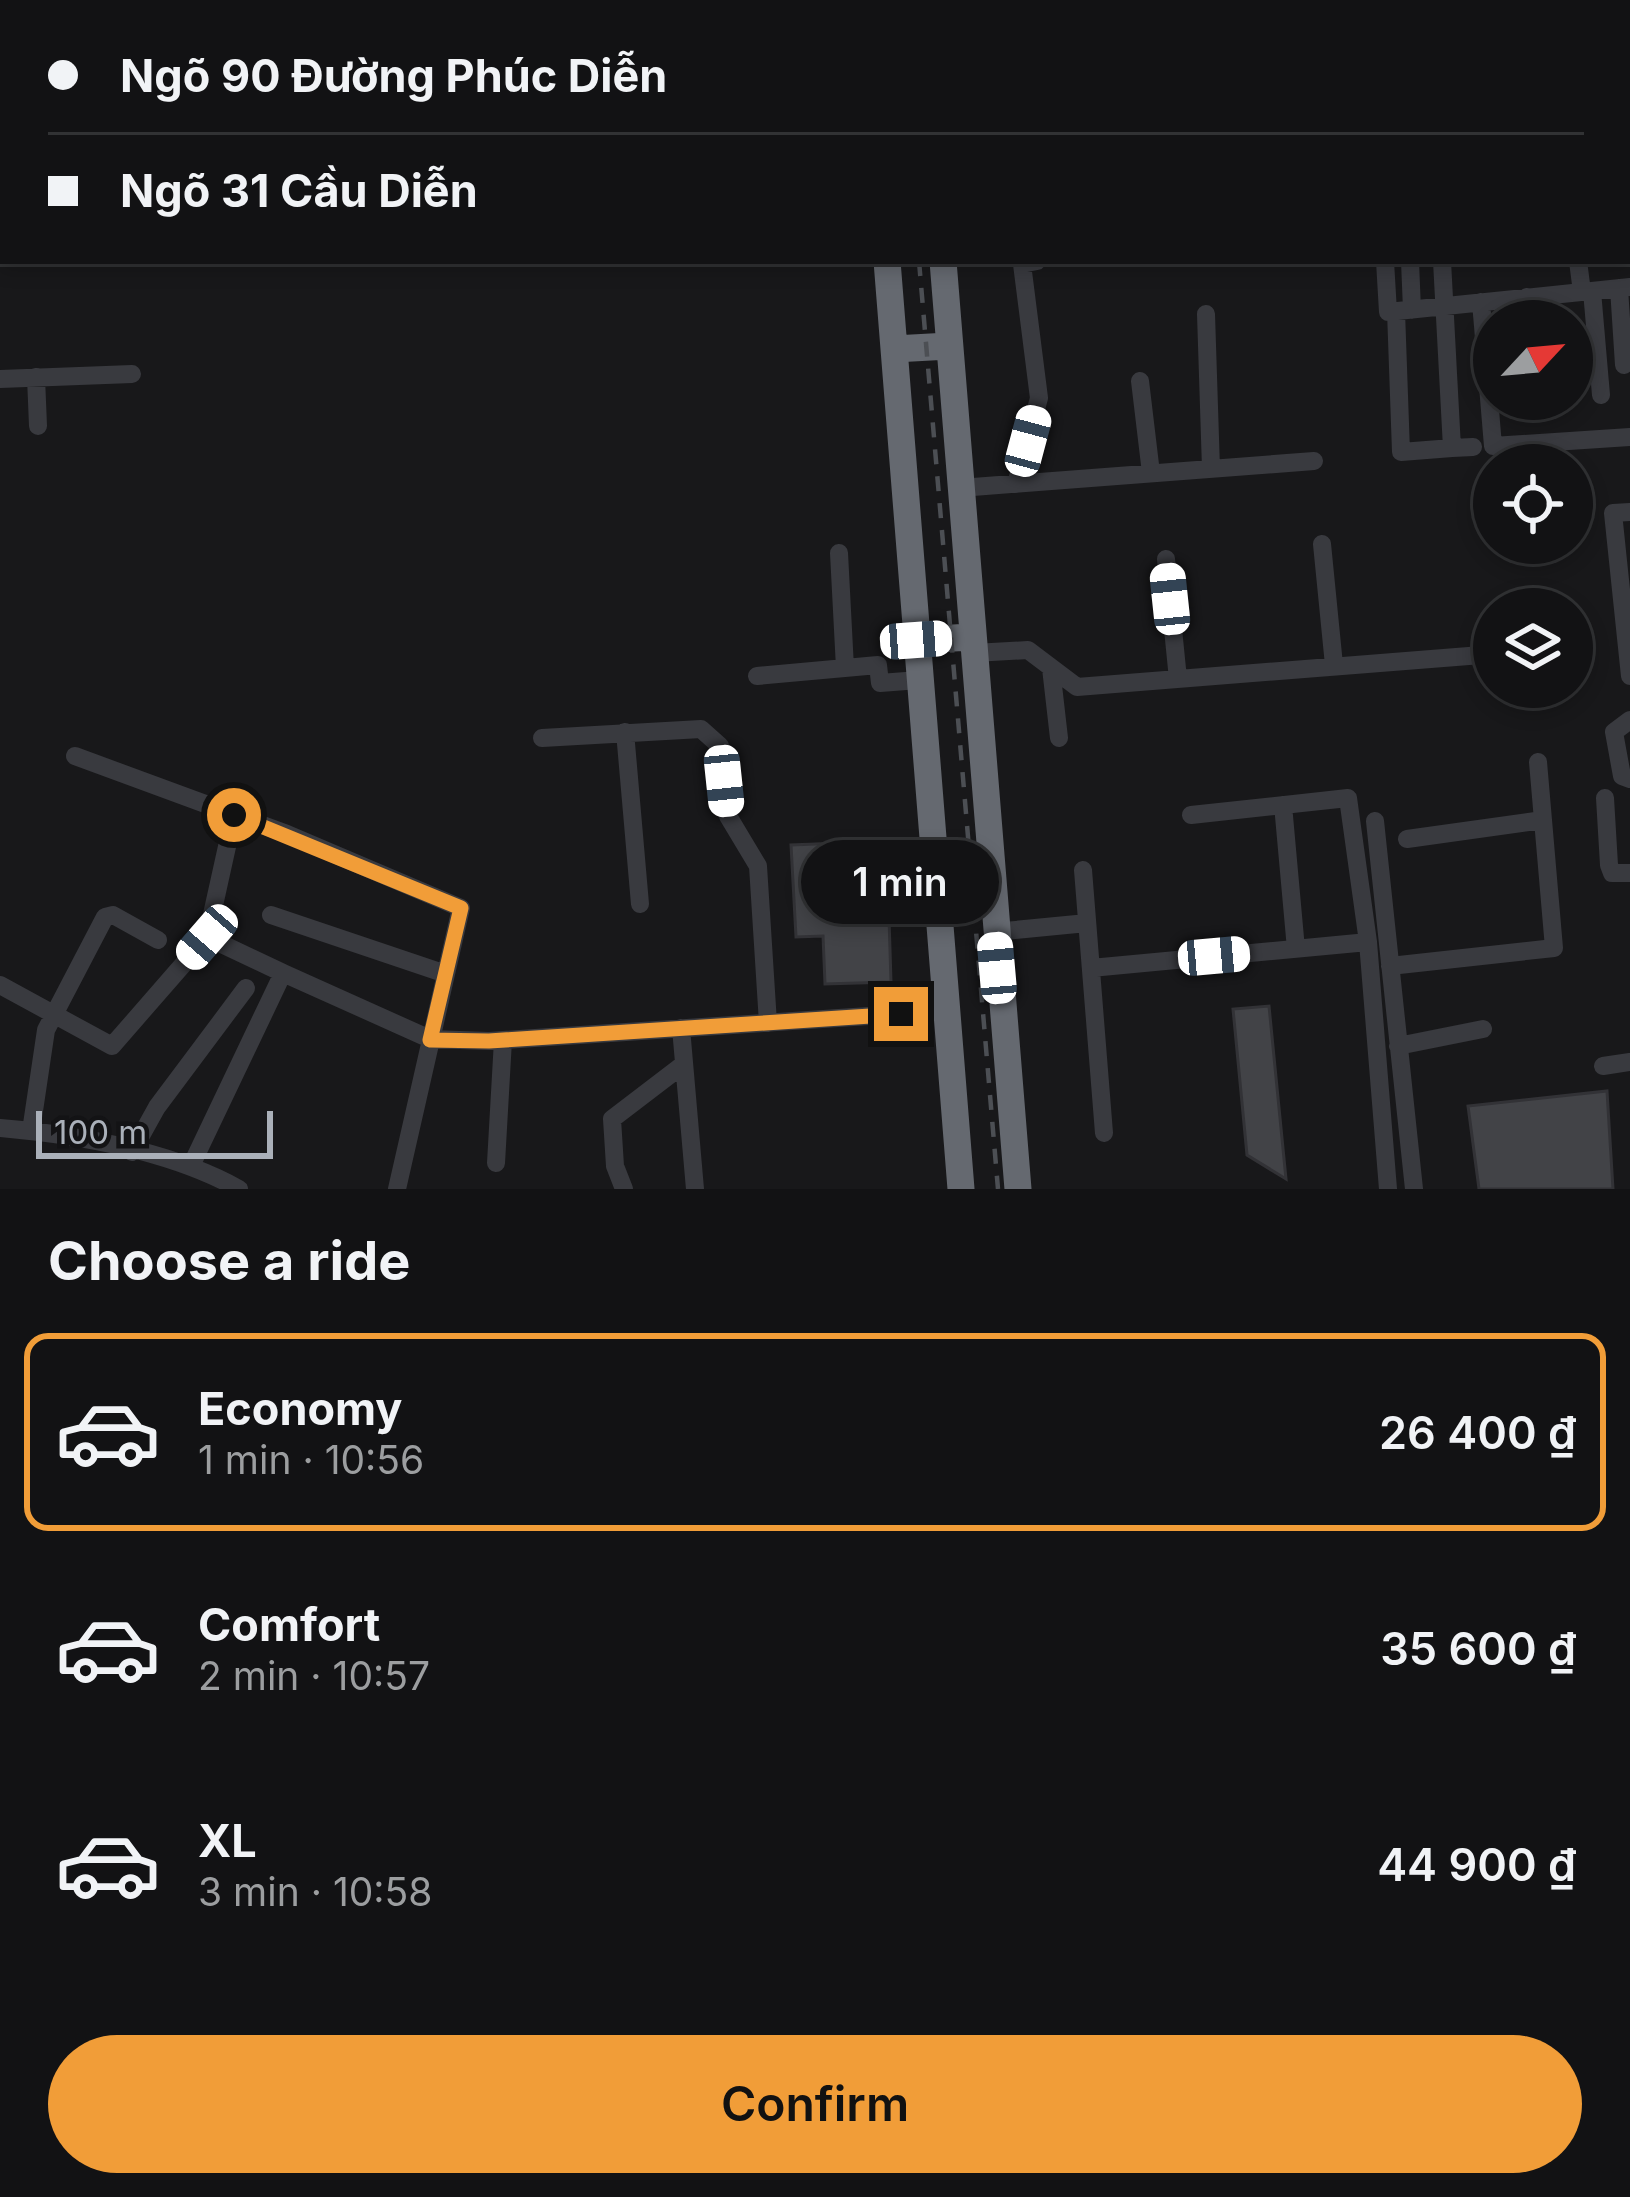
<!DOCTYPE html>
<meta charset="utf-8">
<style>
:root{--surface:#121214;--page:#1b1b1d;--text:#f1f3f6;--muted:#9c9ea0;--line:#313234;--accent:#f19d38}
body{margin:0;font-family:Inter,sans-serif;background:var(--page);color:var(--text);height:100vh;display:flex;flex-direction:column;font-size:45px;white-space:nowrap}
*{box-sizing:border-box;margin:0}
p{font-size:39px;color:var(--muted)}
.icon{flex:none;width:66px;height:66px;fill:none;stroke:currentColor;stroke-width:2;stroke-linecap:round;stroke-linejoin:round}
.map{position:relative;height:1189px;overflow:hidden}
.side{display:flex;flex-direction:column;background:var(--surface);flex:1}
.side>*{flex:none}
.banner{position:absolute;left:0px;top:0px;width:1632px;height:264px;box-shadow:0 6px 18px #0003,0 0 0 3px var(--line);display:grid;align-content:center;height:264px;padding:0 48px;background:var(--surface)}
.needle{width:78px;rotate:64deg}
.buttons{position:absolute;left:1473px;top:300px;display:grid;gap:24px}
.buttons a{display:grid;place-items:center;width:120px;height:120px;border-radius:50%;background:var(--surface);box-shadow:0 6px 18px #0003,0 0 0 3px var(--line);font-size:60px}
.scale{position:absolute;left:36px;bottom:30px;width:237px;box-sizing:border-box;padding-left:12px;border:6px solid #aab0b9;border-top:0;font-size:33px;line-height:42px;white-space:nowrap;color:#aab0b9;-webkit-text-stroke:9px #131315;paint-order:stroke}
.end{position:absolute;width:54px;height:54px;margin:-27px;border:15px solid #f19d38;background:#111;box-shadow:0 0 0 6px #111}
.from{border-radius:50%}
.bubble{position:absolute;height:84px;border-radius:42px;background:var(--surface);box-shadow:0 6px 18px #0003,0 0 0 3px var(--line);font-size:39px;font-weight:600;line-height:84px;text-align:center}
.car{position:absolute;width:36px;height:72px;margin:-36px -18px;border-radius:15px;box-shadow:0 0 9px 3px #0007;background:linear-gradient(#fff 24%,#345 0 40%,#fff 0 76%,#345 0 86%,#fff 0)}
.banner b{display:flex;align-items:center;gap:42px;height:114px;font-size:45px}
.banner b+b{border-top:3px solid var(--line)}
.banner i{width:30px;height:30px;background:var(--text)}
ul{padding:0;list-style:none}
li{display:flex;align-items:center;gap:36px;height:198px;margin:0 24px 18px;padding:0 24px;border:6px solid transparent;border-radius:24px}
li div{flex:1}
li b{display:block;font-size:45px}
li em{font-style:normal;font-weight:600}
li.selected{border-color:var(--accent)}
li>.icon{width:108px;height:108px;stroke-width:1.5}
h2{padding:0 48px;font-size:54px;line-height:144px}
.button{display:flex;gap:24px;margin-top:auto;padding:24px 48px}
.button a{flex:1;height:138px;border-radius:72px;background:var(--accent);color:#111;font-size:48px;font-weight:600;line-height:138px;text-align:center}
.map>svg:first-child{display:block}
</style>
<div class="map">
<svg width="1630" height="1189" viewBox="0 0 1630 1189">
<rect width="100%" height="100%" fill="#18181a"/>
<path fill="#424347" stroke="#323236" stroke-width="3" d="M 840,843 L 843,919 L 889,917 L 891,982 L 825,984 L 823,936 L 796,937 L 791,845 Z
M 1269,1006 L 1286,1179 L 1247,1155 L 1233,1009 Z
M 1607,1091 L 1613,1189 L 1479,1189 L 1468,1106 Z"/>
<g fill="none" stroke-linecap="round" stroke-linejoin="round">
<path stroke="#393a3f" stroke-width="18" d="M 20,0 L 21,3
M 128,0 L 128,3
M 194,0 L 194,3
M 288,0 L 289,3
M 443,0 L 443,3
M 693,0 L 693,3
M 779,0 L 779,3
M 1240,0 L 1242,3
M 1335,0 L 1335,3
M 1406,0 L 1406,3
M 1140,3 L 1158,0
M 0,109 L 3,109
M 1629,175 L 1630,175
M 1385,261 L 1388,312 L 1630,287
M 1410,261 L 1412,310
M 1442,261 L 1452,448 L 1473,447
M 1578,261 L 1582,292
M 1619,288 L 1624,365
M 1592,291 L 1601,395
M 1527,297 L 1529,321
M 1481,302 L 1493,446 L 1630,437
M 1396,311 L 1401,452 L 1452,448
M 1206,314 L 1211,469
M 36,377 L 38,426
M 0,379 L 132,374
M 1140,381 L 1151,473
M 1016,484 L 1039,398 L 1022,264 L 1037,261
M 960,488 L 1314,461
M 1630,512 L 1613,513 L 1630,676
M 1322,544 L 1334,665
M 839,553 L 845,668
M 1166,559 L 1178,679
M 974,653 L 1028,650 L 1077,687 L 1494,654
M 1051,668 L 1059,738
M 757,676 L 878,665 L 880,683 L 919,680
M 1630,720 L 1614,732 L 1622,776 L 1630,779
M 625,732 L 640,904
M 542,738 L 701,729 L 720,746 L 728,816 L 758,866 L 768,1023
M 75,756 L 287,834 L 461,908 L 397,1189
M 1605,798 L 1609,865 L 1612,873 L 1630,873
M 1283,805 L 1296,949
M 1375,821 L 1414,1189
M 1407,839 L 1543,820
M 1083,870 L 1104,1133
M 271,915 L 443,973
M 994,932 L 1087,923
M 1368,942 L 1388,1189
M 1390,966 L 1554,948 L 1538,762
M 1091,968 L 1368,942 L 1348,798 L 1191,815
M 283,973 L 430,1039 L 489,1041 L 945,1011
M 0,985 L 112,1046 L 207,937 L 234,815
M 681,1028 L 695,1189
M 1398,1046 L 1483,1029
M 1603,1066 L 1630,1062
M 0,1128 C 79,1135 169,1150 239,1189
M 31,1131 L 46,1030 L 105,917 L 113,915 L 158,940
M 132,1152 L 157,1107 L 246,988
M 496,1163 L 503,1040
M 191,1166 L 283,973 L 207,937
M 624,1189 L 615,1166 L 612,1119 L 684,1064"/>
<path stroke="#656970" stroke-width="27" d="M 867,0 L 867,3
M 922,0 L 922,3
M 887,261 L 961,1189
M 943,261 L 1018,1189
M 894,349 L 949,346
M 916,640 L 972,637"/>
<path stroke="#4c4f54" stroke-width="4.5" stroke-dasharray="15 12" stroke-linecap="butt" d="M 899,0 L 899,3
M 1629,160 L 1630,160
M 0,261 L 3,261
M 919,261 L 998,1189"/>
</g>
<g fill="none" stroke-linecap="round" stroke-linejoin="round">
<path stroke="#f19d38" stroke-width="15" d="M 234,815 L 461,908 L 430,1040 L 489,1041 L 901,1014"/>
</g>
</svg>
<div class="buttons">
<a><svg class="needle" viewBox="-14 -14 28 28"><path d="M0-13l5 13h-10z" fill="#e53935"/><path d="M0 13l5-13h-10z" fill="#9c9ea0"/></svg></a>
<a><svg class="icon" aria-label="locate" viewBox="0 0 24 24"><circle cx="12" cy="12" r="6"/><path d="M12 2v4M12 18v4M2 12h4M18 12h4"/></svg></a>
<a><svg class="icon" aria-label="layers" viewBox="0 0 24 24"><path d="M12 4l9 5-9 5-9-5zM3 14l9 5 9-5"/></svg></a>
</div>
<div class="scale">100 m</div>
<i class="end from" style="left:234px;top:815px"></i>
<i class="end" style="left:901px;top:1014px"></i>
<div class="bubble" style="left:801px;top:840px;width:198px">1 min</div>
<i class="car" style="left:1028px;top:441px;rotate:15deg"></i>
<i class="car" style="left:1170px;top:599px;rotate:354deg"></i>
<i class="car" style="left:916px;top:640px;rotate:86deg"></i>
<i class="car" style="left:724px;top:781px;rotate:174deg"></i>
<i class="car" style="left:207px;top:937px;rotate:221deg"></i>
<i class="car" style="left:1214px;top:956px;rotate:85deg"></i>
<i class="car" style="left:997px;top:968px;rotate:355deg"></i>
<div class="banner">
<b><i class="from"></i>Ngõ 90 Đường Phúc Diễn</b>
<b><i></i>Ngõ 31 Cầu Diễn</b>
</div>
</div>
<section class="side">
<h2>Choose a ride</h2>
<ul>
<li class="selected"><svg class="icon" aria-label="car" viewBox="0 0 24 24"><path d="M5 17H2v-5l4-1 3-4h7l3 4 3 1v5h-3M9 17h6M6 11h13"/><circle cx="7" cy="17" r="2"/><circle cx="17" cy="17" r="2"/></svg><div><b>Economy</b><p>1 min · 10:56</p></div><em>26 400 ₫</em></li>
<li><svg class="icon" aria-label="car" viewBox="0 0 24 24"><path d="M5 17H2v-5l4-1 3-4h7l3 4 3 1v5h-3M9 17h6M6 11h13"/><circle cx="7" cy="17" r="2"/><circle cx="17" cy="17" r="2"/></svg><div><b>Comfort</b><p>2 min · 10:57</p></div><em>35 600 ₫</em></li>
<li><svg class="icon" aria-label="car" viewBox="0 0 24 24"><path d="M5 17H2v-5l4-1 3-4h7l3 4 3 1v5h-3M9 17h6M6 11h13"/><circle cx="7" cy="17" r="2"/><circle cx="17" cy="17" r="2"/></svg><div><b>XL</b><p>3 min · 10:58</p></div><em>44 900 ₫</em></li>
</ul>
<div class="button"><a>Confirm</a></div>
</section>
